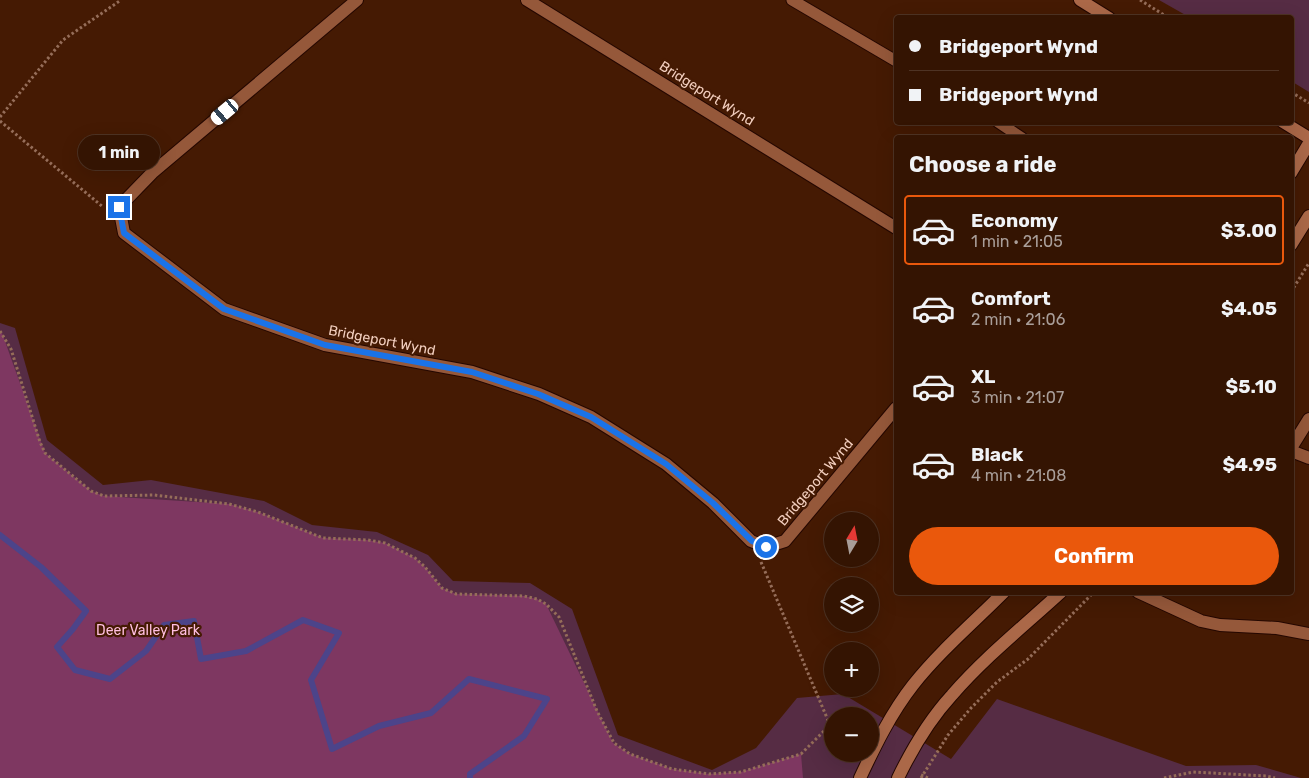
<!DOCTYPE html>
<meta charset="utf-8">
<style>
:root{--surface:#341402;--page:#3f2111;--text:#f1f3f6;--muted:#a99e99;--line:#4e3324;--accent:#ea580c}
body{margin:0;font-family:Rubik,sans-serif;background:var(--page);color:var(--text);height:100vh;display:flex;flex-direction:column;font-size:19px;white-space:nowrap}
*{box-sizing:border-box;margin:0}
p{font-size:16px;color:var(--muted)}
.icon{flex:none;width:28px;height:28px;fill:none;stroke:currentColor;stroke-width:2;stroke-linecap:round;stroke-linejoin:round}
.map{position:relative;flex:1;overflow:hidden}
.drawer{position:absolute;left:894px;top:135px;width:400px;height:460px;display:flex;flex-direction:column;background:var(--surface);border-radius:5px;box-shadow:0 5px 20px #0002,0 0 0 1px var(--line)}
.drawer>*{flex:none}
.banner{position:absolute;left:894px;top:15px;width:400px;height:110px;border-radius:5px;box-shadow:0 5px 20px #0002,0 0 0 1px var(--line);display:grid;align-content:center;height:110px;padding:0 15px;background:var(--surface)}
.needle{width:32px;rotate:10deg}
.tools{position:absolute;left:824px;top:512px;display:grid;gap:10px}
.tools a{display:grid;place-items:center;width:55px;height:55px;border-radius:50%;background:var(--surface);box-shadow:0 5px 20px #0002,0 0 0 1px var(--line);font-size:25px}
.end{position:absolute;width:22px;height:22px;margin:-11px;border:6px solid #1a73e8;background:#fff;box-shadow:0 0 0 2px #fff}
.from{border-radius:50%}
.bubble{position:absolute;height:35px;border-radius:18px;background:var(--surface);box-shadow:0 5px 20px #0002,0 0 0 1px var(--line);font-size:16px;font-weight:700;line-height:35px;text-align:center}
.car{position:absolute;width:15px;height:30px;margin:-15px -8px;border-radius:6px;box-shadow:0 0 4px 1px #0007;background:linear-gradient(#fff 24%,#345 0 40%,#fff 0 76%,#345 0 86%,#fff 0)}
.banner b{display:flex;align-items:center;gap:18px;height:48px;font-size:19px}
.banner b+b{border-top:1px solid var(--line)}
.banner i{width:12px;height:12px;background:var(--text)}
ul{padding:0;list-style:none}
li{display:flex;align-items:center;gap:15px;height:70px;margin:0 10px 8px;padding:0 5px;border:2px solid transparent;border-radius:5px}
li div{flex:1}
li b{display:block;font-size:19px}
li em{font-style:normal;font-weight:700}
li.selected{border-color:var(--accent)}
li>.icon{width:45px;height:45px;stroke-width:1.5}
h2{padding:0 15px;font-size:22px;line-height:60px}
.primary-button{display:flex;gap:10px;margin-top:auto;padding:10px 15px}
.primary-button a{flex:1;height:58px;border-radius:30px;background:var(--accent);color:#fff;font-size:20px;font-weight:700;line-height:58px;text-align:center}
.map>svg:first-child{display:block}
</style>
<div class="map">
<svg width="1309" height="778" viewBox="0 0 1309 778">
<rect width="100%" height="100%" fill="#451a03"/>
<path fill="#562c44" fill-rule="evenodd" d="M 1159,0 L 1309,0 L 1309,92 L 1291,81 L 1291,18 L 1189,17 Z
M 0,323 L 15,328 L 47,440 L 103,485 L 151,480 L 264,501 L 312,525 L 377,532 L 428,555 L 453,581 L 530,583 L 572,609 L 618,735 L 712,770 L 756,748 L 797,698 L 843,694 L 951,759 L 997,699 L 1186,766 L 1256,765 L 1301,778 L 0,778 ZM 832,716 L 870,716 L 870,754 L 832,754 Z"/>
<path fill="#7e3761" d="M 0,332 L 2,333 L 45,453 L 91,491 L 104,496 L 229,504 L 258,512 L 323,538 L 367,540 L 385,543 L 415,558 L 425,567 L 442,588 L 456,594 L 524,596 L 537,599 L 546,604 L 613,743 L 630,754 L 672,769 L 709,774 L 741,772 L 801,754 L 803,778 L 0,778 Z"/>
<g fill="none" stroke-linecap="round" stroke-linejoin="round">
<path stroke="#4c448a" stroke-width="6" d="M 0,535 L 41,567 L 86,611 L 73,629 L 57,647 L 75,670 L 110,679 L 146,651 L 164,625 L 194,621 L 201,659 L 246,651 L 303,620 L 339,633 L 311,680 L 332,749 L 379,726 L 431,713 L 469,679 L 547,699 L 524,736 L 470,774 L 470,778"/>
<defs>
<path id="lane" d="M 792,0 L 896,61
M 998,122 L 1022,138"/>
<path id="street" d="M 357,0 L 152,173 L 119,207 L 124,233 L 224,309 L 325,345 L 472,372 L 539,394 L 591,417 L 666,464 L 713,503 L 751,541 L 766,547 L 785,541 L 896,408
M 527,0 L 896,228
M 1291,448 L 1309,419
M 1291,451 L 1309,458
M 1138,592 L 1201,621 L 1220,625 L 1277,628 L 1309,634"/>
<path id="secondary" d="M 1080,0 L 1109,18
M 1283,122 L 1309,138
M 1291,173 L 1309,143
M 1291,245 L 1309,216
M 860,778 C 875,746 891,713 913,685 C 940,651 973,623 1004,592
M 898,778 C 912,749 930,719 952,695 C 985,657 1024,626 1061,592"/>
</defs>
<use href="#lane" stroke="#240700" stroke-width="13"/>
<use href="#street" stroke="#240700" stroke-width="14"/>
<use href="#secondary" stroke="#240700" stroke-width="14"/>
<path stroke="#956d59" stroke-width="3" stroke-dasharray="2.5 2.5" stroke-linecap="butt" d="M 1140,0 L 1169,18
M 1291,92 L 1309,103
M 0,117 L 63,40 L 121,0
M 0,121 L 103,207
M 1291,292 L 1309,263
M 0,331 L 11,349 L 40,442 L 45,453 L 91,491 L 104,496 L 154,495 L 229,504 L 258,512 L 323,538 L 368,540 L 385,543 L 415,558 L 425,567 L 442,588 L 456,594 L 524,596 L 537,599 L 546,604 L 559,617 L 597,711 L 614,743 L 630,754 L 672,769 L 709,774 L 741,772 L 801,754 L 830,725
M 761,562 L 830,725 L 832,727
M 921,775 L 928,778
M 921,778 L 948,735 L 971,708 L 997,682 L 1028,659 L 1094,592
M 1164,778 L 1193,772 L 1266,776 L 1275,778"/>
<use href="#lane" stroke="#95583a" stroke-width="11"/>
<use href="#street" stroke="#95583a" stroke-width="12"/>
<use href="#secondary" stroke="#ab6848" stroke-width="12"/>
</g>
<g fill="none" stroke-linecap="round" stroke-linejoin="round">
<path stroke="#1a73e8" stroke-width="6" d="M 119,207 L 124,233 L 224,309 L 325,345 L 472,372 L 538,394 L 591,417 L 666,464 L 713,503 L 752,541 L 766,547"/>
</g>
<g text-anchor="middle" stroke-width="4.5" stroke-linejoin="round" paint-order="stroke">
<g font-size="14" fill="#f2cebe" stroke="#451a03">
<text transform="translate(707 93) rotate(32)" y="5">Bridgeport Wynd</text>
<text transform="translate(382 340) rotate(11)" y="5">Bridgeport Wynd</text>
<text transform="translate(815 482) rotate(-50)" y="5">Bridgeport Wynd</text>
</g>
<g font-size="14" fill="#ffbfe1" stroke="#451a03">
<text x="148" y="635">Deer Valley Park</text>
</g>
</g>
</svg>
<div class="tools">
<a><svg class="needle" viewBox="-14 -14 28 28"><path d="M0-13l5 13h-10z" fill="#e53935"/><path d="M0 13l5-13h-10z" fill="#a99e99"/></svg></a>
<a><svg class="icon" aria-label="layers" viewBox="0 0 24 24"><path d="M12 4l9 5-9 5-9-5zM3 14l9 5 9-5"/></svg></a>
<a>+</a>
<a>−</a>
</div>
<i class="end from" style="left:766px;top:547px"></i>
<i class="end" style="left:119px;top:207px"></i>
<div class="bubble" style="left:78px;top:135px;width:82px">1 min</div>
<i class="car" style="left:225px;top:112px;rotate:230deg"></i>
<div class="banner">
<b><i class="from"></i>Bridgeport Wynd</b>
<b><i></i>Bridgeport Wynd</b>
</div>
<section class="drawer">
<h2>Choose a ride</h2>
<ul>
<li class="selected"><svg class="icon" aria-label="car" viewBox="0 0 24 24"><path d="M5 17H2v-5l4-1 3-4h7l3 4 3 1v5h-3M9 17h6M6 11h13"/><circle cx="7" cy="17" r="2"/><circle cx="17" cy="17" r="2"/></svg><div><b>Economy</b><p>1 min · 21:05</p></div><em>$3.00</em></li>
<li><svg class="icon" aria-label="car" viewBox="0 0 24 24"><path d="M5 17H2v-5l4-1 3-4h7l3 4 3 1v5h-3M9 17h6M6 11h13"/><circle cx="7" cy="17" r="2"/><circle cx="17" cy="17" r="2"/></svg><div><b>Comfort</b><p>2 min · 21:06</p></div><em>$4.05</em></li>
<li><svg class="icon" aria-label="car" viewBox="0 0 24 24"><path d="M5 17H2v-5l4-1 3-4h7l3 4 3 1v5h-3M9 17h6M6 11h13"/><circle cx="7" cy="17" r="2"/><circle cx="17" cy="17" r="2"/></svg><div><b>XL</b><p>3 min · 21:07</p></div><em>$5.10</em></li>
<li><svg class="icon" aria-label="car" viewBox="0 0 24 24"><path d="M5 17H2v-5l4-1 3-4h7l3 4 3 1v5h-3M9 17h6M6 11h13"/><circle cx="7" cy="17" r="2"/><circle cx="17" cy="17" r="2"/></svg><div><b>Black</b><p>4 min · 21:08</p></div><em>$4.95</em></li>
</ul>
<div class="primary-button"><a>Confirm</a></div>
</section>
</div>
